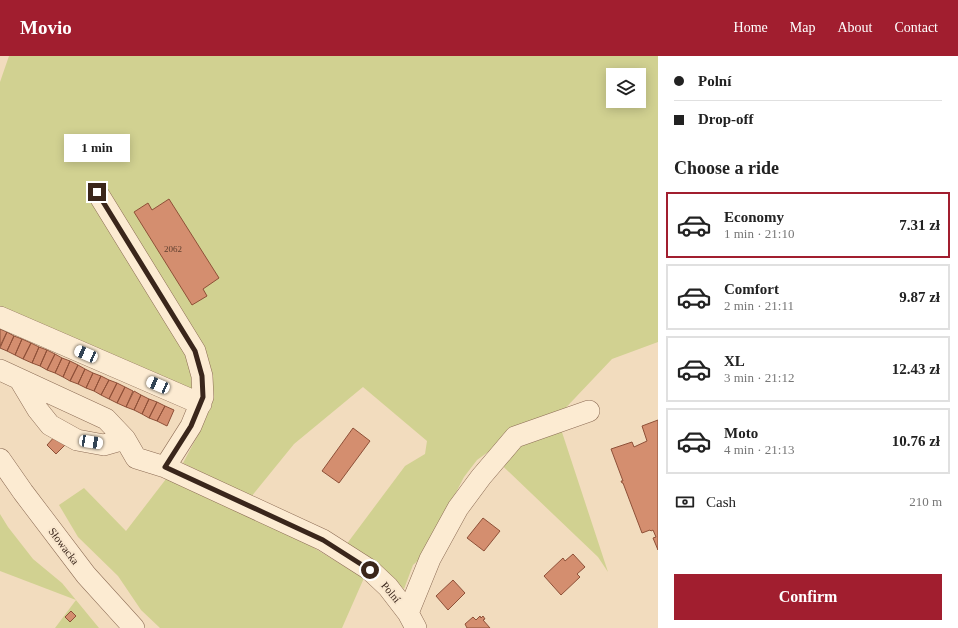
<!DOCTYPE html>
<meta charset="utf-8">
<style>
:root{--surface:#fff;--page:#f2f2f2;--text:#222;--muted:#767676;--line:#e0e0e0;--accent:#a11e2f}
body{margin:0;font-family:"Times New Roman",serif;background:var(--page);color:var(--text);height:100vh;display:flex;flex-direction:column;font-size:15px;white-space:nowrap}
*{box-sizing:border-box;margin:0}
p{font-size:13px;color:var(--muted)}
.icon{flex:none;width:22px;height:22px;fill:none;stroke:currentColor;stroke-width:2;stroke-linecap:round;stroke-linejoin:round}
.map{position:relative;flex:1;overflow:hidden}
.side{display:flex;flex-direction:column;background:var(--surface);width:300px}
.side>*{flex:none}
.top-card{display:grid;align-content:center;height:88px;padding:0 16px;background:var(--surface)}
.tools{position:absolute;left:606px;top:12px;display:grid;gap:8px}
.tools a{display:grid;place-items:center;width:40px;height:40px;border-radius:0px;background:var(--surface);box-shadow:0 2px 10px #0003;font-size:20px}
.end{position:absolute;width:18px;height:18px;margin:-9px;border:5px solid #3a261b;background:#fff;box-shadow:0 0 0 2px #fff}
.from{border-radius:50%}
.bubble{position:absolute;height:28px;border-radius:0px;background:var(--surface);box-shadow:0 2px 10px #0003;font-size:13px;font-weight:600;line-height:28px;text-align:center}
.car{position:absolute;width:12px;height:24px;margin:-12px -6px;border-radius:5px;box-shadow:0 0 3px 1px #0007;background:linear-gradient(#fff 24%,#345 0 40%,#fff 0 76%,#345 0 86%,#fff 0)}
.top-card b{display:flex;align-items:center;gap:14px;height:38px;font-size:15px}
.top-card b+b{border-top:1px solid var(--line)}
.top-card i{width:10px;height:10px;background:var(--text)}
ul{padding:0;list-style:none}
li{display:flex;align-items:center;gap:12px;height:66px;margin:0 8px 6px;padding:0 8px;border:2px solid var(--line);border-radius:0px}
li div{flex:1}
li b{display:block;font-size:15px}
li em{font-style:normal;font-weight:600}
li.on{border-color:var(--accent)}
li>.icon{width:36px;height:36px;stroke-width:1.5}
h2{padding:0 16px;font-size:18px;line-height:48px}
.pay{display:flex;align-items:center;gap:10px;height:44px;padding:0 16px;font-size:15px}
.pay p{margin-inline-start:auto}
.action{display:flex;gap:8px;margin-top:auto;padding:8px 16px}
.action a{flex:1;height:46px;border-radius:0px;background:var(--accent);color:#fff;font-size:16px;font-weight:600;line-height:46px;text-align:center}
header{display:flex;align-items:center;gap:24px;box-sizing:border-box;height:56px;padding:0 20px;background:var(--accent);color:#fff}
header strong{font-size:19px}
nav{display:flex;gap:22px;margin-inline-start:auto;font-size:14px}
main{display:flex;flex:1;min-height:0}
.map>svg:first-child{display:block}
</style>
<header>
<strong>Movio</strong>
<nav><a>Home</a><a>Map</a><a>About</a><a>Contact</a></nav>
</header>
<main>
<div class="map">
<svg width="658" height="572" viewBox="0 0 658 572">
<rect width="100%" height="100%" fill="#f2dcbe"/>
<path fill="#d1d191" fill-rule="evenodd" d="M 9,0 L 658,0 L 658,286 L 612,303 L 557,361 L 608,516 L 598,501 L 488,396 L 477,404 L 464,421 L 423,500 L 413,509 L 404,533 L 374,504 L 346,489 L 405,410 L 425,398 L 427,385 L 363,331 L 294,388 L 251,441 L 183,407 L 200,375 L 211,350 L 197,338 L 8,255 L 0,250 L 0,26 ZM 613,19 L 639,19 L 639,45 L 613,45 Z
M 166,423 L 261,460 L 364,522 L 342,572 L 160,572 L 141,554 L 118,520 L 78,481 L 59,449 L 84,432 L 126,475 Z
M 0,458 L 8,471 L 33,503 L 62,527 L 99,572 L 55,572 L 76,544 L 0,515 Z"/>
<path fill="#d48e6f" stroke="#8e5038" d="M 169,143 L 219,222 L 203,233 L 207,240 L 192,249 L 134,156 L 148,147 L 152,154 Z
M 0,273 L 7,276 L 0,290 Z
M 7,276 L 14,280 L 7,295 L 0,292 Z
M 14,280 L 22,283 L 15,299 L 7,295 Z
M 22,283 L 31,287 L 23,303 L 15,299 Z
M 31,287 L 39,291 L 32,307 L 23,303 Z
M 39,291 L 47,294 L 40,310 L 32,307 Z
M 47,294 L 55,298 L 47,314 L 40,310 Z
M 55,298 L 62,302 L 55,317 L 47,314 Z
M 62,302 L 70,305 L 63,321 L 55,317 Z
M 70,305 L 78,309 L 70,325 L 63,321 Z
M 78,309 L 85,313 L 78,328 L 70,325 Z
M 85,313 L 93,317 L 86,332 L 78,328 Z
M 93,317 L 101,320 L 94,335 L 86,332 Z
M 101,320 L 109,324 L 101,339 L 94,335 Z
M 109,324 L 117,327 L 109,343 L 101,339 Z
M 117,327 L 125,331 L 117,347 L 109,343 Z
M 125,331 L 133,335 L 126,351 L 117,347 Z
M 134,335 L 141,339 L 134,354 L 126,351 Z
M 141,339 L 149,343 L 142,358 L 134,354 Z
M 149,343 L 157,346 L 149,362 L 142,358 Z
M 157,346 L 165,350 L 157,365 L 149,362 Z
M 165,350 L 174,354 L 167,370 L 157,365 Z
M 658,364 L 658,494 L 653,482 L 656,481 L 653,474 L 651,475 L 650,474 L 642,477 L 623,427 L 622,427 L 621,425 L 623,425 L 611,393 L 632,386 L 634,391 L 647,385 L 642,370 Z
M 353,372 L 370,385 L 339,427 L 322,415 Z
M 56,379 L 65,389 L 56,398 L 47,389 Z
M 483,462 L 500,475 L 484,495 L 467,482 Z
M 573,498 L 585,511 L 577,518 L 580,521 L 561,539 L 544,520 L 563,502 L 565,505 Z
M 453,524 L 465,537 L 448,554 L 436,540 Z
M 71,555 L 76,560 L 70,566 L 65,561 Z
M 480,560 L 481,562 L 483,560 L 485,563 L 483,564 L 490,572 L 467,572 L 465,568 L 473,561 L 476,564 Z"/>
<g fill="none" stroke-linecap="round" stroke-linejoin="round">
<defs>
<path id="minor" d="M 97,136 L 195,295 L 202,320 L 203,341 L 191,370 L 165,411
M 0,261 L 201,348
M 0,314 L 106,363 L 125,383 L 136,402 L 165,411 L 323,484 L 370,514 L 388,531 L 408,557 L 416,572
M 20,324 L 38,354 L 50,369 L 77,384 L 104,389 L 125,383
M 0,403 L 23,436 L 86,519 L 134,572
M 408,557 L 430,503 L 458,452 L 481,421 L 515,381 L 589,355"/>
</defs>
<use href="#minor" stroke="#8c6c55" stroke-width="22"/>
<use href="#minor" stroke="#fcebd2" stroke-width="21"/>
</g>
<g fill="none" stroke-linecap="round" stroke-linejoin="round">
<path stroke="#3a261b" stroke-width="5" d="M 97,136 L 195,295 L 202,320 L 203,341 L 191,370 L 165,411 L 323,484 L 370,514"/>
</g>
<g text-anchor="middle" stroke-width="4" stroke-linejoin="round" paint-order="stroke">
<g font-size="9" fill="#604030">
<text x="173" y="196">2062</text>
</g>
<g font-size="11" fill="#3a261b" stroke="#f9e7ce">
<text transform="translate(64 490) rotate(53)" y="4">Słowacka</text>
<text transform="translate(391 536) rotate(50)" y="4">Polní</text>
</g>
</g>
</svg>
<div class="tools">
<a><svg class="icon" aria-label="layers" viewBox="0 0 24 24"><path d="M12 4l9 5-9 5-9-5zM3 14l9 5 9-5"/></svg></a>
</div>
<i class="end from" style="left:370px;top:514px"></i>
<i class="end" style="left:97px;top:136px"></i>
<div class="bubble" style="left:64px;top:78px;width:66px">1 min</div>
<i class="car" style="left:86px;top:298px;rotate:293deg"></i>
<i class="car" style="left:158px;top:329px;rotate:293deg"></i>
<i class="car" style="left:91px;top:386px;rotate:99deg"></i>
</div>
<section class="side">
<div class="top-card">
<b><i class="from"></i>Polní</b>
<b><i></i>Drop-off</b>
</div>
<h2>Choose a ride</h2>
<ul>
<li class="on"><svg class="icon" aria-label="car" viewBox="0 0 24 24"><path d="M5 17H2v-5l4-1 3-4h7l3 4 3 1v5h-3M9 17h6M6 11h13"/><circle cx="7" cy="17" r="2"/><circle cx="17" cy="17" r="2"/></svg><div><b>Economy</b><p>1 min · 21:10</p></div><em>7.31 zł</em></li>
<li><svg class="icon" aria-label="car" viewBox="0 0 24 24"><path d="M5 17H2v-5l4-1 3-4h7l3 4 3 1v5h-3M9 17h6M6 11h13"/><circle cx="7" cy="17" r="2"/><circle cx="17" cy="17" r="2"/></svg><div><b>Comfort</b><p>2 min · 21:11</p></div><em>9.87 zł</em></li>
<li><svg class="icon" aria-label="car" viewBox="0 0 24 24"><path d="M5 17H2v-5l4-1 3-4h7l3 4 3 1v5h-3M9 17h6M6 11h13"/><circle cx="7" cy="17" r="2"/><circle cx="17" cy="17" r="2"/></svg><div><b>XL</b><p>3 min · 21:12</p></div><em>12.43 zł</em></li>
<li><svg class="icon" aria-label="car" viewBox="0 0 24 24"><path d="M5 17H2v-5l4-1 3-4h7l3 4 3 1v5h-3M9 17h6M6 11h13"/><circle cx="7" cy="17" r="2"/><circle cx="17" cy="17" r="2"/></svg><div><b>Moto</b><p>4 min · 21:13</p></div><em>10.76 zł</em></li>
</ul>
<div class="pay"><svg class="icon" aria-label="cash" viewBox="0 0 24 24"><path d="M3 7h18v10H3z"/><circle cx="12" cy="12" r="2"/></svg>Cash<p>210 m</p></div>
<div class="action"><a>Confirm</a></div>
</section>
</main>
